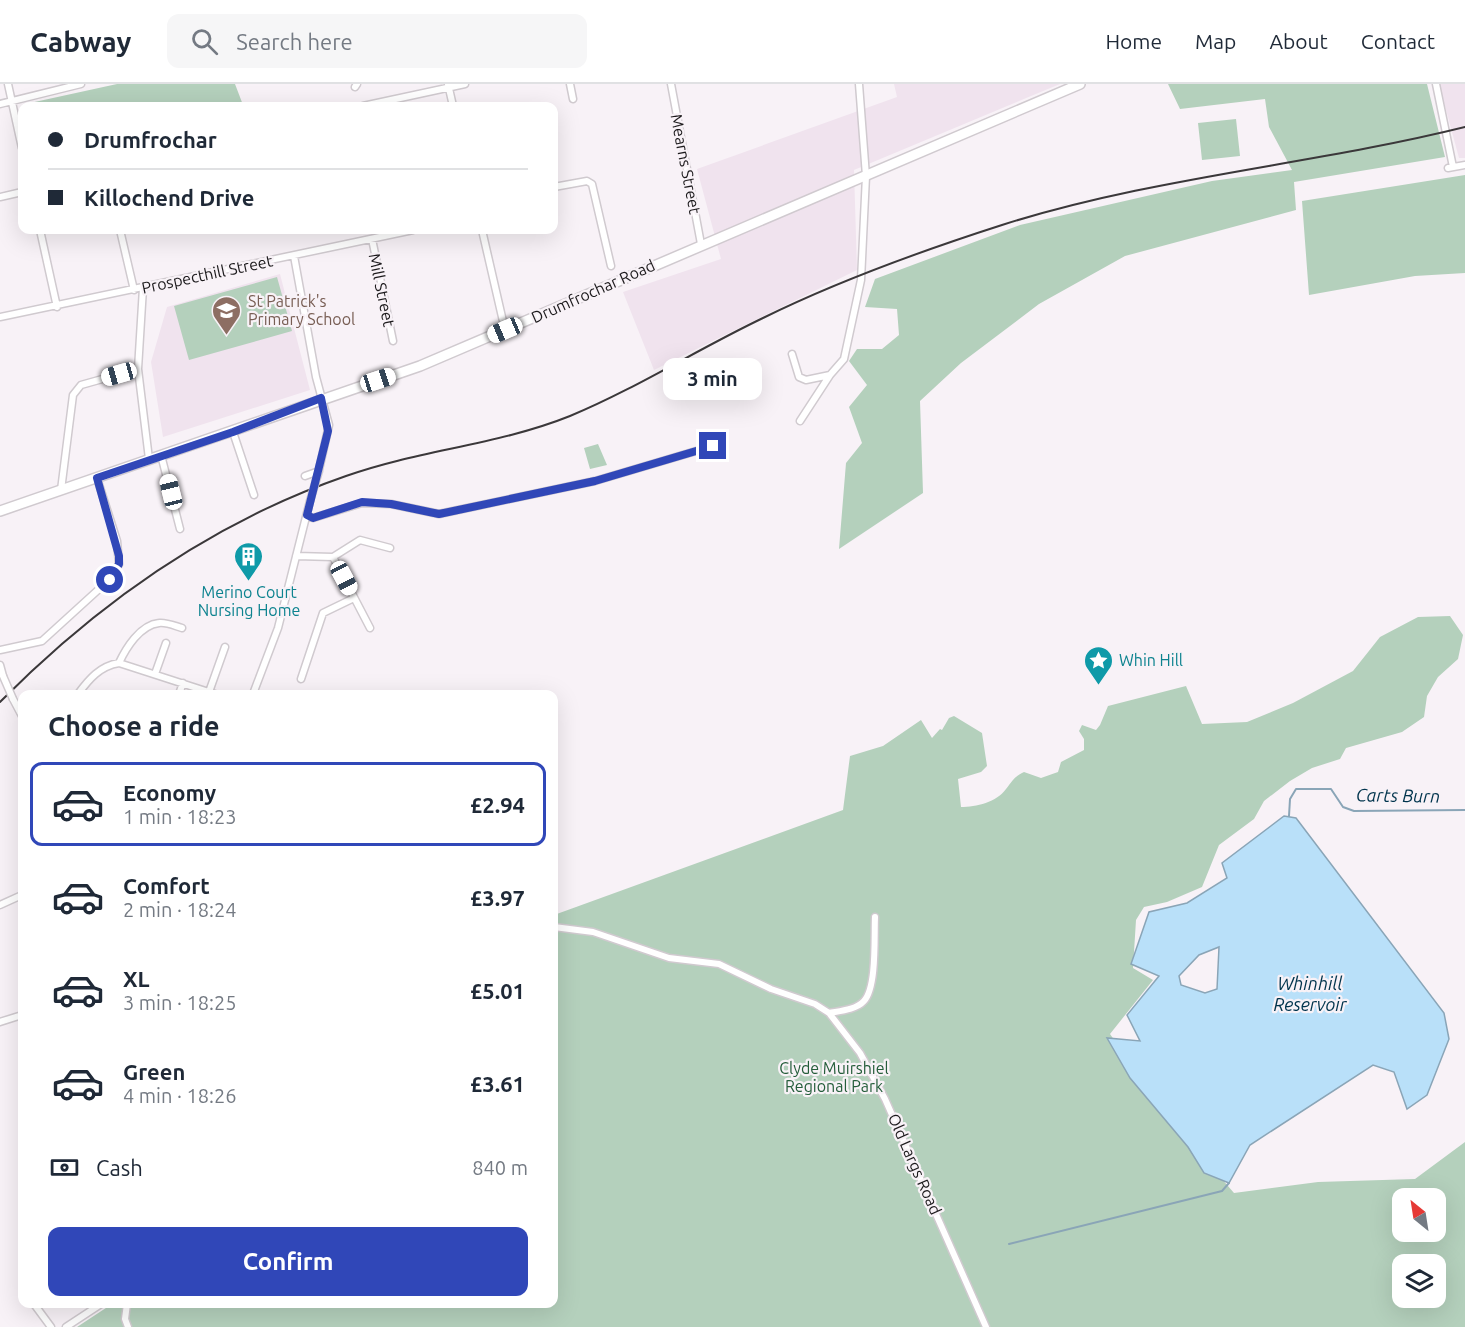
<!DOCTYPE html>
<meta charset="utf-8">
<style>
:root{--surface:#fff;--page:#f6f6f7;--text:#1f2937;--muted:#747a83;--line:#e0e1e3;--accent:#3047b8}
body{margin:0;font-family:Ubuntu,sans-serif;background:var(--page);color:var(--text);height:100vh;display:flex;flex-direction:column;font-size:22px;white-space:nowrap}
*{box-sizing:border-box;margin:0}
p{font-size:20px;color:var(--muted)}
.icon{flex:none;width:33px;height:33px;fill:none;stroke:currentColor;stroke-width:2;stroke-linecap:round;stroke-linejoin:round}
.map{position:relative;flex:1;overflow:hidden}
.side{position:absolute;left:18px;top:606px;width:540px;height:618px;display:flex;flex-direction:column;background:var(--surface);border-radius:12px;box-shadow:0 6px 24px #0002}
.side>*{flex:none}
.top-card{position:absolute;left:18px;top:18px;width:540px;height:132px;border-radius:12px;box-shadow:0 6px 24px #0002;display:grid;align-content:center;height:132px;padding:0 30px;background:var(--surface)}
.needle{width:39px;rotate:330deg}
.controls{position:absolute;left:1392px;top:1104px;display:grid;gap:12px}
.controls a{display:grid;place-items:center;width:54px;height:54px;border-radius:12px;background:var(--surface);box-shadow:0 6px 24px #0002;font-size:30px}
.end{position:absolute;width:27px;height:27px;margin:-14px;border:8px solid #3047b8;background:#fff;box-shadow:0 0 0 3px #fff}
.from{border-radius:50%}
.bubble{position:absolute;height:42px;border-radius:12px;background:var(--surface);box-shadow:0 6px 24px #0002;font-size:20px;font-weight:700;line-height:42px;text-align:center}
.car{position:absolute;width:18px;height:36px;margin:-18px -9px;border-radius:8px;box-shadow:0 0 4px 2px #0007;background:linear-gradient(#fff 24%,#345 0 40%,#fff 0 76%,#345 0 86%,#fff 0)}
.top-card b{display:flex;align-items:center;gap:21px;height:57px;font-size:22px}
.top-card b+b{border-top:2px solid var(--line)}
.top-card i{width:15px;height:15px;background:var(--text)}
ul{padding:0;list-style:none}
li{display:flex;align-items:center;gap:18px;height:84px;margin:0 12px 9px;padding:0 18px;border:3px solid transparent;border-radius:12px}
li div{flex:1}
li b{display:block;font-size:22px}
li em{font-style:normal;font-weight:700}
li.on{border-color:var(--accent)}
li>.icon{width:54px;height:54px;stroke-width:1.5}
h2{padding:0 30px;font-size:27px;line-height:72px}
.pay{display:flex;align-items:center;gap:15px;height:66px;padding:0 30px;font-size:22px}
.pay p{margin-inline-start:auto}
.cta{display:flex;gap:12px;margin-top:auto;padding:12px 30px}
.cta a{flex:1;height:69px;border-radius:12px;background:var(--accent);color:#fff;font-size:24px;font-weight:700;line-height:69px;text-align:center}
header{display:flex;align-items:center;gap:36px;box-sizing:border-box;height:84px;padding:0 30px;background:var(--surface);border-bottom:2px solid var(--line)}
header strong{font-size:28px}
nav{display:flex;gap:33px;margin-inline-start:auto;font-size:21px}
.search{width:420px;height:54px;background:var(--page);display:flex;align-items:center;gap:15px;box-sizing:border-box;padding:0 21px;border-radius:12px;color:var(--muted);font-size:22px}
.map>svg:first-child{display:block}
</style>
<header>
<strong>Cabway</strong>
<div class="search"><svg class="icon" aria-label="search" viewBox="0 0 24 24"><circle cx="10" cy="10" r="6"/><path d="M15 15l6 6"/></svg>Search here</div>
<nav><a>Home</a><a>Map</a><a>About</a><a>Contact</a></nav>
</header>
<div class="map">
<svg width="1465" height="1243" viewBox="0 0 1465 1243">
<rect width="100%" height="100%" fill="#f8f2f7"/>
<path fill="#f0e3ee" d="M 894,0 L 1060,0 L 854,86 L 857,186 L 654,286 L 623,208 L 721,175 L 697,85 L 897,13 Z
M 1439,0 L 1465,0 L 1465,74 L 1459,74 Z
M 280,190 L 310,306 L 163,353 L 151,278 L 167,223 Z"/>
<path fill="#b4d0bc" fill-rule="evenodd" d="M 117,0 L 235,0 L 243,21 L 30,22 L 30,19 Z
M 1168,0 L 1427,0 L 1445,73 L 1294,98 L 1296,126 L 1125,172 L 1039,220 L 961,279 L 920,317 L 923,409 L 839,465 L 846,379 L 862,359 L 849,323 L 867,301 L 849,277 L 857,265 L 882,265 L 899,251 L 897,225 L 865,223 L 875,195 L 1020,141 L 1212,97 L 1292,86 L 1269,43 L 1265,15 L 1180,25 Z
M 1236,35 L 1240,72 L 1202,76 L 1198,39 Z
M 1465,91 L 1465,189 L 1415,192 L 1309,211 L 1302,117 Z
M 277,193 L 292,247 L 189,276 L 174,222 Z
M 598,360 L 607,381 L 590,385 L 584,364 Z
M 1450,532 L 1463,551 L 1458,575 L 1438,593 L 1427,612 L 1424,633 L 1402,648 L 1346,664 L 1340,675 L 1312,684 L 1290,697 L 1264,717 L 1254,735 L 1219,761 L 1202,803 L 1167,818 L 1144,823 L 1136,836 L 1133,884 L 1153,896 L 1110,950 L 1164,1028 L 1234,1109 L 1318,1098 L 1415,1095 L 1465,1058 L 1465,1243 L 77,1243 L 112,1220 L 554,1220 L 554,831 L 843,726 L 850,672 L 883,662 L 921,636 L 932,654 L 940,645 L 942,646 L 949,634 L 954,632 L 982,649 L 987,682 L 981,688 L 958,695 L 961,723 C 976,723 997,718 1006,705 C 1013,696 1014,693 1024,688 L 1041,694 L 1058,688 L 1061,678 L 1084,666 L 1084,655 L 1079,647 L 1082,641 L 1096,646 L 1100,641 L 1108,622 L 1186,602 L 1202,640 L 1247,638 L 1293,619 L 1353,587 L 1380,553 L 1418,533 ZM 1402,1114 L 1436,1114 L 1436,1148 L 1402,1148 ZM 1402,1180 L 1436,1180 L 1436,1214 L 1402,1214 Z"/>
<path fill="#b9e0f9" stroke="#8aa5b7" stroke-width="1.5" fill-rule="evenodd" d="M 1284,732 L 1296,734 L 1444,929 L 1449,955 L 1427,1011 L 1407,1025 L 1394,988 L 1373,981 L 1250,1061 L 1229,1099 L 1204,1089 L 1188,1063 L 1130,994 L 1107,954 L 1140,957 L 1127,931 L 1159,892 L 1131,880 L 1149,828 L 1187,819 L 1227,794 L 1222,779 ZM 1219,863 L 1217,905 L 1205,909 L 1181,901 L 1179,892 L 1199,871 Z"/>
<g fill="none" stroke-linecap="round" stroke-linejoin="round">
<path stroke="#8aa5b7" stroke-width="2" d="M 1289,732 L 1290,715 L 1296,705 L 1331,705 L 1343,723 L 1354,727 L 1465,726
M 1009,1160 L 1222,1107 L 1229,1099"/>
<defs>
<path id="street" d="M 8,0 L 22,64
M 448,0 L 453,22
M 570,0 L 573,15
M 671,0 L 701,160
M 1436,0 L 1453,83
M 355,3 L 357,0
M 0,20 L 81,0
M 363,22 L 465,0
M 1448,84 L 1465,81
M 554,103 L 587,97 L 592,100 L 611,182
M 0,113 L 22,108
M 40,146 L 57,223
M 120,146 L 134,206
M 482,146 L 505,246
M 372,155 L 393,257
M 294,172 L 316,293 L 329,341 L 318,390
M 143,204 L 138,285 L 149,375
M 0,233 L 413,146
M 792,270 L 799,293 L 806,296 L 830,291
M 800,337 L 830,291 L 844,275 L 861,196 L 866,92 L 859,0
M 233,348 L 254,411
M 161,371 L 180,445
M 305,392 L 319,387
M 61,406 L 73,311 L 81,301 L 138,285
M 307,431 L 313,434 L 362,419 L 391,420 L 439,430 L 595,397 L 713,362
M 296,472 L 333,473 L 360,456 L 390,464
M 333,473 L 370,544
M 0,566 L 42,557 L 109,496 L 119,480 L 117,457 L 97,394
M 119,579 C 126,564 140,541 159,539 C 166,538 175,542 182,544
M 0,581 L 3,592
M 155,590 L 166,559
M 301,595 L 323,529 L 354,514
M 209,608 L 225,563
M 78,610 C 89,595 100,582 119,579 L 215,610
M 179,610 L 183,599
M 253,610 L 278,544 L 310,417
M 13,615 L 22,632
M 0,821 L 22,811
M 554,843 L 593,848 L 669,874 L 719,880 L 771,905 L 815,920 L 829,929 L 860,969 L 885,1015 L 986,1243
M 829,929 C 839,927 856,926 864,917 C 877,903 874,853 875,833
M 0,938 L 22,931
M 34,1220 L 51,1243
M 127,1220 L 125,1235 L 128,1243
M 66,1243 L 101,1220"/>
<path id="secondary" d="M 0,427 L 420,282 L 1080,0"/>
</defs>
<use href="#street" stroke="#d0cacf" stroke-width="9"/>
<use href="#secondary" stroke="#d0cacf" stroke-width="12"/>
<use href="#street" stroke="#fff" stroke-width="6"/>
<use href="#secondary" stroke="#fff" stroke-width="9"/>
<path stroke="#3b383a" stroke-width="2" d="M 0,618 C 98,519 213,438 346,392 C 419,366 498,361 570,332 C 637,304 698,265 763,234 C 840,196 921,167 1002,141 C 1153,93 1312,81 1465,43"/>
<defs>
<path id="street-bridge" d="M 310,417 L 318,390
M 3,592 L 13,615"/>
</defs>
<use href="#street-bridge" stroke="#d0cacf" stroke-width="9" stroke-linecap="butt"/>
<use href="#street-bridge" stroke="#fff" stroke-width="6"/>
</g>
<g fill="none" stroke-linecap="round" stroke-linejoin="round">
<path stroke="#3047b8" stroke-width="8" d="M 110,496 L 119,480 L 119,472 L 97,394 L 233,348 L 321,314 L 328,347 L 307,431 L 313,434 L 362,418 L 391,420 L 439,430 L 595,397 L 713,362"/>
</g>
<defs>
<symbol id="school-pin" viewBox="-11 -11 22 30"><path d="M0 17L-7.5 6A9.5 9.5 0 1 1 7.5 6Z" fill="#8d6e63" stroke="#f8f2f7"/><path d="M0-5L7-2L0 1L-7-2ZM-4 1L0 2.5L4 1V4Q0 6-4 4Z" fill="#fff"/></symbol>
<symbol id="building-pin" viewBox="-11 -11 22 30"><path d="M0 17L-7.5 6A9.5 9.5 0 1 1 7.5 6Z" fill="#0f9aa8" stroke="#f8f2f7"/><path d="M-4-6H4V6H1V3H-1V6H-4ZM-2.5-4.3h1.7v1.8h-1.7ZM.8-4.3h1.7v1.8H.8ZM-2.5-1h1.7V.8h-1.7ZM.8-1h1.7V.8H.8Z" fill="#fff"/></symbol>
<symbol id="sight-pin" viewBox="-11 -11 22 30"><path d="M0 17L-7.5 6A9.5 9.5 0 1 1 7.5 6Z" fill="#0f9aa8" stroke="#f8f2f7"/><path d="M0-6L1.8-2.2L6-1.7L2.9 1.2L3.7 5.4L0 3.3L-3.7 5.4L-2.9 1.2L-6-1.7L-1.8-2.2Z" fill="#fff"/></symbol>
</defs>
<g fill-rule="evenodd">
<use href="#school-pin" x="210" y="210" width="33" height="45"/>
<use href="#building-pin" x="232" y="456" width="33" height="45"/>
<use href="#sight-pin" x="1082" y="560" width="33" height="45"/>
</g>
<g text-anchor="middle" stroke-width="4.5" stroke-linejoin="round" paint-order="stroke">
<g font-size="16" fill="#1c1a1c" stroke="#f8f2f7">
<text transform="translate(686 80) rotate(79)" y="6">Mearns Street</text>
<text transform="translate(207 190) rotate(-12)" y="6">Prospecthill Street</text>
<text transform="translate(382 206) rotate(78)" y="6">Mill Street</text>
<text transform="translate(593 207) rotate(-24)" y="6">Drumfrochar Road</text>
<text transform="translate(915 1080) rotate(66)" y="6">Old Largs Road</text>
</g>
<g font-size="16" fill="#785e54" stroke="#f8f2f7" text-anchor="start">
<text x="248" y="223">St Patrick's<tspan x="248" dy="18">Primary School</tspan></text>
</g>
<g font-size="16" fill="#0d838f" stroke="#f8f2f7">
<text x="249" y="514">Merino Court<tspan x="249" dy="18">Nursing Home</tspan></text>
<text x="1119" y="582" text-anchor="start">Whin Hill</text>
</g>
<g font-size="16" fill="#245d3a" stroke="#f8f2f7">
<text x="834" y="990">Clyde Muirshiel<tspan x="834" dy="18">Regional Park</tspan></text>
</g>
<g font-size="18" font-style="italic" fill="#00344d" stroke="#f8f2f7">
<text transform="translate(1398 712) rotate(1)" y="6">Carts Burn</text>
<text x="1310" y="906">Whinhill<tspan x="1310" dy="21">Reservoir</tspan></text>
</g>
</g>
</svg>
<div class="controls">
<a><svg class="needle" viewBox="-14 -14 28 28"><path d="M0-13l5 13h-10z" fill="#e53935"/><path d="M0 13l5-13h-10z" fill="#747a83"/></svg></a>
<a><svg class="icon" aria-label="layers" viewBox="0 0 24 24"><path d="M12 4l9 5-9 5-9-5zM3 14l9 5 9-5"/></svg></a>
</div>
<i class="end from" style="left:110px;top:496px"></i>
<i class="end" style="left:713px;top:362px"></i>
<div class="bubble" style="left:663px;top:274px;width:99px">3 min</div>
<i class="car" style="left:505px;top:246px;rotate:247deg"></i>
<i class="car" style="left:119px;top:290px;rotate:254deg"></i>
<i class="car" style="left:378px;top:296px;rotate:72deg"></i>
<i class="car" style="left:171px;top:408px;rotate:346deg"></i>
<i class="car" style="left:344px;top:494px;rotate:152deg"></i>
<div class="top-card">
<b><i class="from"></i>Drumfrochar</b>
<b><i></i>Killochend Drive</b>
</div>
<section class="side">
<h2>Choose a ride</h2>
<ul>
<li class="on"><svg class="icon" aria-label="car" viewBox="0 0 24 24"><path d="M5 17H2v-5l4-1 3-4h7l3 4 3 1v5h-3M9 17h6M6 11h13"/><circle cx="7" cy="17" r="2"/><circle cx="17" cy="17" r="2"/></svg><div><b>Economy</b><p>1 min · 18:23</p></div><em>£2.94</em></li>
<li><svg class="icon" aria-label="car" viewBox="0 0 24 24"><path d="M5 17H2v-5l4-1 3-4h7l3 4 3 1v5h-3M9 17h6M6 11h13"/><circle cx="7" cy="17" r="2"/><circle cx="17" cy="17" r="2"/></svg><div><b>Comfort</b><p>2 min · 18:24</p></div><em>£3.97</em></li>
<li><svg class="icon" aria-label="car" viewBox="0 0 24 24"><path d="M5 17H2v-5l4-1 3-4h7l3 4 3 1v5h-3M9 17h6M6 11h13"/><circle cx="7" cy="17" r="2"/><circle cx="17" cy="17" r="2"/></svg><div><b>XL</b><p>3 min · 18:25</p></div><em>£5.01</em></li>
<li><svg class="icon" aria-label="car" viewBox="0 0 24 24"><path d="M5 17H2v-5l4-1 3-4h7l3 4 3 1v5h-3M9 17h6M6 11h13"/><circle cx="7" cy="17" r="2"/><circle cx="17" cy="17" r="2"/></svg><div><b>Green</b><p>4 min · 18:26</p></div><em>£3.61</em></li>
</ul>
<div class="pay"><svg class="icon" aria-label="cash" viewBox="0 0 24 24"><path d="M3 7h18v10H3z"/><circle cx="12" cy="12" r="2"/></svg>Cash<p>840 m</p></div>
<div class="cta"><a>Confirm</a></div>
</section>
</div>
